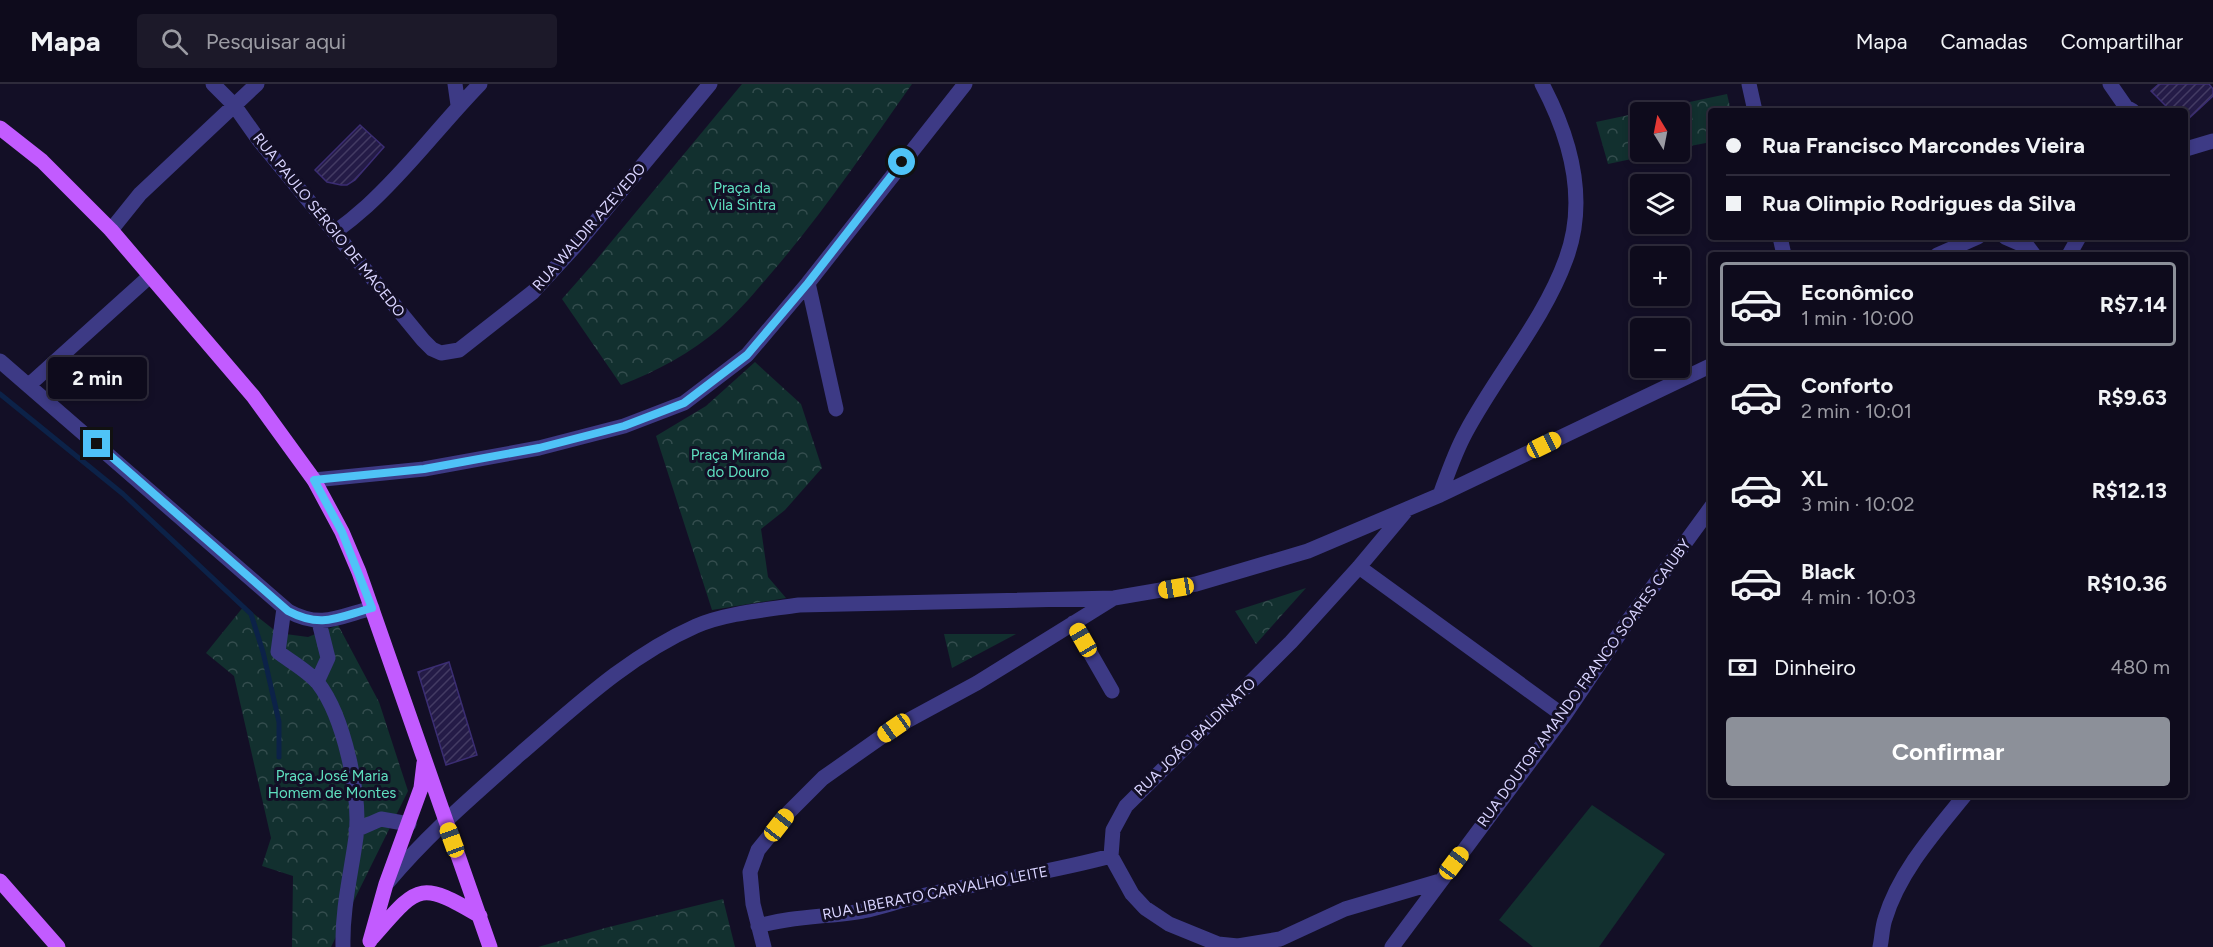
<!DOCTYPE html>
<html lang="pt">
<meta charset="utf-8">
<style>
:root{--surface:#0e0b1c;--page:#1c1929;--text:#f1f3f6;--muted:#9b9ba3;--line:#2e2b3b;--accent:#8c9099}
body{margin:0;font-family:Figtree,sans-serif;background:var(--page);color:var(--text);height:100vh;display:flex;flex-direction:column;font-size:22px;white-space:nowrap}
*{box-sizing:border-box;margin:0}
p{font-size:20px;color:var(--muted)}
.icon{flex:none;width:33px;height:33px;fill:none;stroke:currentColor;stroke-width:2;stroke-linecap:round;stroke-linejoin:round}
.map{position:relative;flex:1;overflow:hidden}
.details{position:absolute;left:1708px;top:168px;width:480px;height:546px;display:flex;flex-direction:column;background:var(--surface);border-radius:6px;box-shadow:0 3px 9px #0003,0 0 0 2px var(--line)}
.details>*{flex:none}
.top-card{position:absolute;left:1708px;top:24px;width:480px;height:132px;border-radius:6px;box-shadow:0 3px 9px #0003,0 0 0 2px var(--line);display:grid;align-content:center;height:132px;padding:0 18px;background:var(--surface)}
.needle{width:39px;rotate:350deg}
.controls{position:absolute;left:1630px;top:18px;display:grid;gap:12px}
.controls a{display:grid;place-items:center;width:60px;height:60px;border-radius:6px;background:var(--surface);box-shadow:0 3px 9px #0003,0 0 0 2px var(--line);font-size:30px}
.end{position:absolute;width:27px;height:27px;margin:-14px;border:8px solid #4fc3f7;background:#111;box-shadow:0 0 0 3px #111}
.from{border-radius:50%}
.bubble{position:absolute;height:42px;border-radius:6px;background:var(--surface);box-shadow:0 3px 9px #0003,0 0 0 2px var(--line);font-size:20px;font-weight:700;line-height:42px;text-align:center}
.car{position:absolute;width:18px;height:36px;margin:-18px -9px;border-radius:8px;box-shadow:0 0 4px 2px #0007;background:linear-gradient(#f5c518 24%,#345 0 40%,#f5c518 0 76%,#345 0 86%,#f5c518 0)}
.top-card b{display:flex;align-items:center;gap:21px;height:57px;font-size:22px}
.top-card b+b{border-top:2px solid var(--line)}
.top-card i{width:15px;height:15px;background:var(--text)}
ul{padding:10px 0 0;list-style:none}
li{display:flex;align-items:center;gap:18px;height:84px;margin:0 12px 9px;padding:0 6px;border:3px solid transparent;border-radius:6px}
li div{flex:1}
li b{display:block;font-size:22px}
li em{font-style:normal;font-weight:700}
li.active{border-color:var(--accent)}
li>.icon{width:54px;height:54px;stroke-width:1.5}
.pay{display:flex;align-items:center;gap:15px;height:66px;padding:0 18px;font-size:22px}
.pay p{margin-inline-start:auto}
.primary-button{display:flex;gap:12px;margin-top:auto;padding:12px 18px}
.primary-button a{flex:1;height:69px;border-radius:6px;background:var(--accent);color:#fff;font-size:24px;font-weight:700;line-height:69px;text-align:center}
header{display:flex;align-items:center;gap:36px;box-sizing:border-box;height:84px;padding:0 30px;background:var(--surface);border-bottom:2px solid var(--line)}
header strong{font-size:28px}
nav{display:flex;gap:33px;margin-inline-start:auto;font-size:21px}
.search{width:420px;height:54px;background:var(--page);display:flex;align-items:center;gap:15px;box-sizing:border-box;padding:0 21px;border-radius:6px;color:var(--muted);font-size:22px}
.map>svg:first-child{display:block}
</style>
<header>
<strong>Mapa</strong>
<div class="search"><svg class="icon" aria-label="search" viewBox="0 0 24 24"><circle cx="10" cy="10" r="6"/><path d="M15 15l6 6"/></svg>Pesquisar aqui</div>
<nav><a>Mapa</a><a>Camadas</a><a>Compartilhar</a></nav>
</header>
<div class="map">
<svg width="2213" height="863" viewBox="0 0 2213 863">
<defs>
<pattern id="park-crowns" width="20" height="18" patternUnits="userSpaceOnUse" patternTransform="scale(1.5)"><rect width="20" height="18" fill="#12302f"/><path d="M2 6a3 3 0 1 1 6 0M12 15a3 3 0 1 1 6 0" fill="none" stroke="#344d4e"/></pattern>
<pattern id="building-hatch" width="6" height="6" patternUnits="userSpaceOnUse" patternTransform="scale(1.5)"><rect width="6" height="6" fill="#241b47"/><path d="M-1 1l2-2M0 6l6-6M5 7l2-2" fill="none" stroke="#433b63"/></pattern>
</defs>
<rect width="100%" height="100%" fill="#130f26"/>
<path fill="url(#park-crowns)" d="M 742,0 L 912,0 C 869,61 827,123 779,180 C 760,202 742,225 720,244 C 692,268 656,288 621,301 L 562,215 L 592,181 Z
M 1727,10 L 1731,27 L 1712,27 L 1711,58 L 1680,64 L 1680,28 L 1641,28 L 1641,68 L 1665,68 L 1608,80 L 1596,38 Z
M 755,278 L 801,320 L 822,384 L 785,426 L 761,445 L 768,493 L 786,514 L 712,526 L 656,352 L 706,322 Z
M 1306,504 L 1256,560 L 1235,527 Z
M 244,522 L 278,549 L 308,553 L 338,541 L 379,618 L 408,707 L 331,863 L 292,863 L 293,792 L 262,782 L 271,754 L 234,592 L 206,569 Z
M 944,550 L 1016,550 L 952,584 Z
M 723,815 L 735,863 L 538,863 L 605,844 Z"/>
<path fill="#12302f" d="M 1592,721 L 1665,770 L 1599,863 L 1533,863 L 1499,836 Z"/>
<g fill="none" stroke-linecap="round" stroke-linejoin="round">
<path stroke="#0c2248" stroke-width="5" d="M 0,310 L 123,410 L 251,530 L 263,568 L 279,638 L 279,673"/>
</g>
<path fill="url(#building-hatch)" stroke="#3b2d73" stroke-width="1.5" d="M 2159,0 L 2209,0 L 2213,5 L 2213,12 L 2186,37 L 2186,27 L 2171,27 L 2151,7 Z
M 360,41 L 384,63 L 355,96 L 347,101 L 341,101 L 327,98 L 315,86 Z
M 449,578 L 477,671 L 446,681 L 418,588 Z"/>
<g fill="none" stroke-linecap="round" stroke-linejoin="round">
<path stroke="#3d3a85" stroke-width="15" d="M 213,0 L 234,21 L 258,55 L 423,256 L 432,265 L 441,269 L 459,266 L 533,208 L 577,160 L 710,0
M 455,0 L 458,21
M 1749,0 L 1755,27
M 2110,0 L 2126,23 L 2133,27
M 2186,65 L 2213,57
M 111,146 L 140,110 L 257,0
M 335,148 C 346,140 357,131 367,122 C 408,85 441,40 480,0
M 1780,153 L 1784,171
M 2005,153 L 2028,163 L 2034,171
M 1937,171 L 1978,153
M 2069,171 L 2079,153
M 808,199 L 836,325
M 0,277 L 288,527 C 321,545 338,533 372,524
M 29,301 L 150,192
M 314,396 L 424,385 L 539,364 L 624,342 L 684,319 L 747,271 L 808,199 L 965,0
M 1440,411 C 1448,389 1455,368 1466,348 C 1497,290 1544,236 1566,175 C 1588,116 1570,53 1542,0
M 1405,428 L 1359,483 L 1291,558 L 1126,722 L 1113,746 L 1111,772 L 1132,810 L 1145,824 L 1169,840 L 1218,860 L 1238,862 L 1280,855 L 1345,825 L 1440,797
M 1359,483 L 1564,632
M 284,524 L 278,568 C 290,577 308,587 318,599 C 344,633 361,711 356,753 C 351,790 342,825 343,863
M 1073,539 L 1112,607
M 317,598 L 328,574 L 319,538
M 356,746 L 381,735 L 409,740
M 388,798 C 427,751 473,712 519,671 C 575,623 628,572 696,542 C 726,529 766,526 799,521 L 1114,514 L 1196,500 L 1308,467 L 1440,411 L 1712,281
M 758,842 C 792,832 828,833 863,827 C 883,823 901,816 921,812 C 984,798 1048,789 1111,772
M 764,863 L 753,820 L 750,788 L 758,766 L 789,728 L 823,694 L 894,644 L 977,599 L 1114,514
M 1392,863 L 1564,632 L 1628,537 L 1712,422
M 1880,863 C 1882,854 1882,844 1885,835 C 1899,788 1935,748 1965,711"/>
<path stroke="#c25bff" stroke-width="15" d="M 0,44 L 42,77 L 111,146 L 253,312 L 314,396 L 342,448 L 359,488 L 490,863
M 0,797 L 58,863
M 372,854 C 418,802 418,795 480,832
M 370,857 L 386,800 L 421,704 L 424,679"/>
</g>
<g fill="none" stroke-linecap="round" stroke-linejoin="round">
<path stroke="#4fc3f7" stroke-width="8" d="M 97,360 L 288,527 C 322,545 338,533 372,524 L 342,448 L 314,396 L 424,385 L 539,364 L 624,342 L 684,319 L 747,271 L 808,199 L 902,78"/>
</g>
<g text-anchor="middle" stroke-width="6" stroke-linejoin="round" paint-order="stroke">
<g font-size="15" fill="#5fe0c0" stroke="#130f26">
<text x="742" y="109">Praça da<tspan x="742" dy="17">Vila Sintra</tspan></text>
<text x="738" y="376">Praça Miranda<tspan x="738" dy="17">do Douro</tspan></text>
<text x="332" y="697">Praça José Maria<tspan x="332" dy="17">Homem de Montes</tspan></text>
</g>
<g font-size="15" fill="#d9d4ff" stroke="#130f26">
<text transform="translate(329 141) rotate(51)" y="5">RUA PAULO SÉRGIO DE MACEDO</text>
<text transform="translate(589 143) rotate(-49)" y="5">RUA WALDIR AZEVEDO</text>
<text transform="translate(1584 599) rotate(-54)" y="5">RUA DOUTOR AMANDO FRANCO SOARES CAIUBY</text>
<text transform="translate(1195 653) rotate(-44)" y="5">RUA JOÃO BALDINATO</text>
<text transform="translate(935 809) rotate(-11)" y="5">RUA LIBERATO CARVALHO LEITE</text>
</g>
</g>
</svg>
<div class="controls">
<a><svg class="needle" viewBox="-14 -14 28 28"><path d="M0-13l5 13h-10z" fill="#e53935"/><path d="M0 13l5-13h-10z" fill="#9b9ba3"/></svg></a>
<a><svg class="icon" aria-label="layers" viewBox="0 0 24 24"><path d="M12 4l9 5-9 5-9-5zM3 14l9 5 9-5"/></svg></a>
<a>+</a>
<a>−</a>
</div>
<i class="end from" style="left:902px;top:78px"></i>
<i class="end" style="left:97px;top:360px"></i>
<div class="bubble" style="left:48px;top:273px;width:99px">2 min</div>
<i class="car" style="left:1544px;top:361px;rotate:64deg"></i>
<i class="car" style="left:1176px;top:504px;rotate:260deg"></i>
<i class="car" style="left:1083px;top:556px;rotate:330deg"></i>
<i class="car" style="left:894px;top:644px;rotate:235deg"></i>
<i class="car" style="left:779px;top:741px;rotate:38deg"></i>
<i class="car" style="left:452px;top:756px;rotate:340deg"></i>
<i class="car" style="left:1454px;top:779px;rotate:37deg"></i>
<div class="top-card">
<b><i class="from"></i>Rua Francisco Marcondes Vieira</b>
<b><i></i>Rua Olimpio Rodrigues da Silva</b>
</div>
<section class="details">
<ul>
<li class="active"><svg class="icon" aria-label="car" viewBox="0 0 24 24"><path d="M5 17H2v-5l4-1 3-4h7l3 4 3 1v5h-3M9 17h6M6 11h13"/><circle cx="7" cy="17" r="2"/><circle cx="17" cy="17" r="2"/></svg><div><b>Econômico</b><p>1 min · 10:00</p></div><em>R$7.14</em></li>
<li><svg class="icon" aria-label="car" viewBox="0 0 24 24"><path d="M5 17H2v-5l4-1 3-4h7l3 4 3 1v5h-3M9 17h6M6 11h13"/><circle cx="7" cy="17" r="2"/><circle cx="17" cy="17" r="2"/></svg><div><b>Conforto</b><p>2 min · 10:01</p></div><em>R$9.63</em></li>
<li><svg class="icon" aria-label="car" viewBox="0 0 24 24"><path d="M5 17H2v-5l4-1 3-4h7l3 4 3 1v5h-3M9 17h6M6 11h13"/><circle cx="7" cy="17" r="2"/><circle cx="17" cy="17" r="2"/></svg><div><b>XL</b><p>3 min · 10:02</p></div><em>R$12.13</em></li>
<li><svg class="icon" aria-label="car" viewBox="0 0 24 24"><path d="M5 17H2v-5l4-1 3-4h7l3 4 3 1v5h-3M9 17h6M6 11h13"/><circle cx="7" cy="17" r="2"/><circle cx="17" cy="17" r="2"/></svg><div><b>Black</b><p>4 min · 10:03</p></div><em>R$10.36</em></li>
</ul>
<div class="pay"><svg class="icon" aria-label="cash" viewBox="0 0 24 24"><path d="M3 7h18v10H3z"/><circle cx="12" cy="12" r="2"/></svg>Dinheiro<p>480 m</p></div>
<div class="primary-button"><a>Confirmar</a></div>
</section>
</div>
